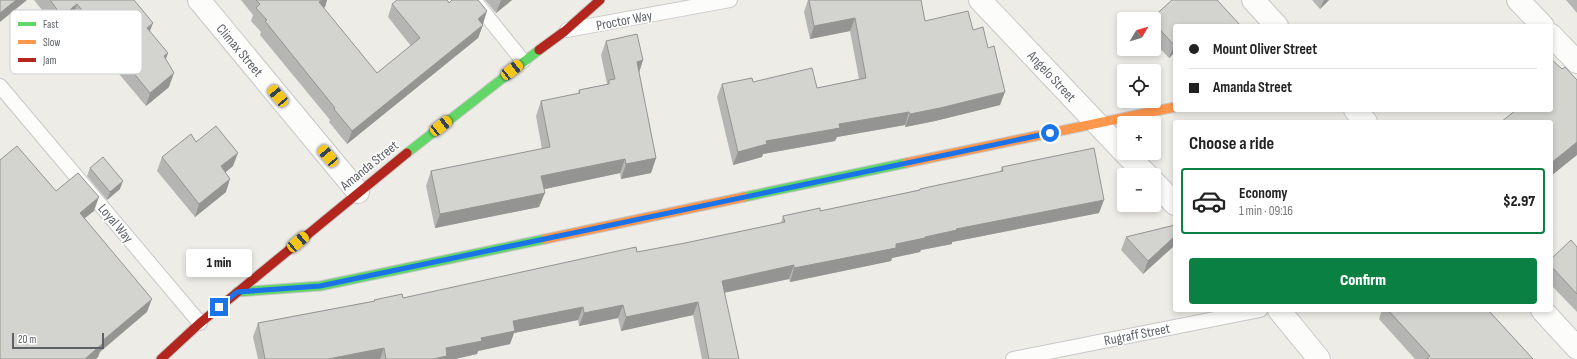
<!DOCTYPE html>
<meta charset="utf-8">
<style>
:root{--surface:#fff;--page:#f2f2f2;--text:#222;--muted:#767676;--line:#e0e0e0;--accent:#0b8043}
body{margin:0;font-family:"Sofia Sans Condensed",sans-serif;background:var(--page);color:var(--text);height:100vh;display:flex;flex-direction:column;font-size:15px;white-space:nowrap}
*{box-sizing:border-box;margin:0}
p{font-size:13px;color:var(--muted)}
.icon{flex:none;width:22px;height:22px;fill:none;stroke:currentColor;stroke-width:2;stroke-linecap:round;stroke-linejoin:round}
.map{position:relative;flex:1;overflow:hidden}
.details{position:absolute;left:1173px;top:120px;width:380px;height:192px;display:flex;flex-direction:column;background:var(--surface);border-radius:4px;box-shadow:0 2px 6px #0003}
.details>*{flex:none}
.guide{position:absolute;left:1173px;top:24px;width:380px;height:88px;border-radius:4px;box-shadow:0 2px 6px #0003;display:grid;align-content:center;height:88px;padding:0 16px;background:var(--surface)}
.needle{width:26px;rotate:52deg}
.tools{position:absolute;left:1117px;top:12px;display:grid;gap:8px}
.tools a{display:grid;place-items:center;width:44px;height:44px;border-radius:4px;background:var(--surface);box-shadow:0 2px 6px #0003;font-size:20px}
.scale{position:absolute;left:12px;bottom:10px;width:92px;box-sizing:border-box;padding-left:4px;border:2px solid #5d6166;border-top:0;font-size:11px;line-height:14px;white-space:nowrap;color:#5d6166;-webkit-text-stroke:3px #fff;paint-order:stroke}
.end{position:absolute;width:18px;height:18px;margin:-9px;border:5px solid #1a73e8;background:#fff;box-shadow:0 0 0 2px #fff}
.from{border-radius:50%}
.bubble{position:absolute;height:28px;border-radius:4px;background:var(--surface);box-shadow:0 2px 6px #0003;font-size:13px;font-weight:800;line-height:28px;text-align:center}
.car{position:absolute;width:12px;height:24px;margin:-12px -6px;border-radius:5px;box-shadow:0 0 3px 1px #0007;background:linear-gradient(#f5c518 24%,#345 0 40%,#f5c518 0 76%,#345 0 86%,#f5c518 0)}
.guide b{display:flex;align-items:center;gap:14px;height:38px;font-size:15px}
.guide b+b{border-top:1px solid var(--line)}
.guide i{width:10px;height:10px;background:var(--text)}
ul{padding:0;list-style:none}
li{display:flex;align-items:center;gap:12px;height:66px;margin:0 8px 6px;padding:0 8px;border:2px solid transparent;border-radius:4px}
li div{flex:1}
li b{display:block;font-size:15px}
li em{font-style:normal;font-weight:800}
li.current{border-color:var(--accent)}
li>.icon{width:36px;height:36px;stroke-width:1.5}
h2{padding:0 16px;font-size:18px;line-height:48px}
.cta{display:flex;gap:8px;margin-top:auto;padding:8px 16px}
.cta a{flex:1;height:46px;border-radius:4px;background:var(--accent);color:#fff;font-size:16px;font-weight:800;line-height:46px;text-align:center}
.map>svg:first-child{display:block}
</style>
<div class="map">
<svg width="1577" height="359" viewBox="0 0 1577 359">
<rect width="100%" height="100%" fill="#edece7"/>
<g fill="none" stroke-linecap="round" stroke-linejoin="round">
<defs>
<path id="lane" d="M 474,0 L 523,61
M 567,30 L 730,0
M 0,86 L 200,323
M 1013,359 L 1260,310"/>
<path id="street" d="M 199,0 L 358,192
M 980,0 L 1124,152
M 1253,0 L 1277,26
M 1518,0 L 1543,26
M 1551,35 L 1577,62
M 1355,110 L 1366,122
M 1125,153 L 1147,175
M 1154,182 L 1175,204
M 1279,310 L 1319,359
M 1542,310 L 1577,348"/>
<path id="fast" d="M 407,153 L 539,50
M 744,197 L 906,163
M 237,292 L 320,286 L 545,239"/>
<path id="slow" d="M 906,163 L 1175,107
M 545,239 L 744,197"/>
<path id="jam" d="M 539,50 L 565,31 L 600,0
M 161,359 L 200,323 L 407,153"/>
</defs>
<use href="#lane" stroke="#c8c8c8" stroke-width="16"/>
<use href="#street" stroke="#c8c8c8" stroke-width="24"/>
<use href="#fast" stroke="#c8c8c8" stroke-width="11"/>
<use href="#slow" stroke="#c8c8c8" stroke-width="11"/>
<use href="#jam" stroke="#c8c8c8" stroke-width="11"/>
<use href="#lane" stroke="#fcfcfb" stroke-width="14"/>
<use href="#street" stroke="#fcfcfb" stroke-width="22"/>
<use href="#fast" stroke="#63d668" stroke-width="9"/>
<use href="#slow" stroke="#ff974d" stroke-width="9"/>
<use href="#jam" stroke="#b3261e" stroke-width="9"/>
</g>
<path fill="#b5b5b3" d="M 34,0 L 134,0 L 150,32 L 168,53 L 165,59 L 169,87 L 146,106 L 72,18 L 57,29 Z
M 241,0 L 327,0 L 325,7 L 323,8 L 377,73 L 411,46 L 388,17 L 392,4 L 397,1 L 396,0 L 447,0 L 449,3 L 483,24 L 478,38 L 347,144 L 329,122 L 330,120 L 260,35 L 261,32 L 251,21 L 253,15 Z
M 485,0 L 512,0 L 496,13 Z
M 808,0 L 921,0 L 925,21 L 973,30 L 1000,105 L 935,121 L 905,127 L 905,125 L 837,137 L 835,141 L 763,154 L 762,157 L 733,165 L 717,97 L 722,84 L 753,82 L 817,88 L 859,79 L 850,31 L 810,39 L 804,12 Z
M 1312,0 L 1329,0 L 1320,9 Z
M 1566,0 L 1577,0 L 1577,13 Z
M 1154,19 L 1175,26 L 1175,52 L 1169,58 L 1154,42 Z
M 606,41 L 643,60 L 639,73 L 656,158 L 651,173 L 621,179 L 620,173 L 544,189 L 539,207 L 435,228 L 426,186 L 431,171 L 542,149 L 536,116 L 541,101 L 578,94 L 579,90 L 607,84 L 601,55 Z
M 196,142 L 233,166 L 226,172 L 226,192 L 195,217 L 157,171 L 162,157 Z
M 1002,167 L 1099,213 L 952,242 L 952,244 L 921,250 L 920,252 L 892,258 L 891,261 L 790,282 L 789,279 L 724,293 L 739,359 L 702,359 L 693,315 L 621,331 L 618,318 L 579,326 L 578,320 L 514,333 L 510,344 L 478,351 L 477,354 L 455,359 L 258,359 L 253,337 L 258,323 L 374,301 L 374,300 L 403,298 L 685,243 L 781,223 L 783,216 L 820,211 L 919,190 L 920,189 L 1000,172 Z
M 90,168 L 120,189 L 107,200 L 87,176 Z
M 1175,225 L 1175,245 L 1143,274 L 1121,250 L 1126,237 Z
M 1577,247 L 1577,312 L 1551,285 L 1551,259 Z
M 1382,310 L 1488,310 L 1533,359 L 1415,359 L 1379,319 Z"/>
<path fill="#949492" d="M 16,0 L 27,0 L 0,22 L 0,13 Z
M 322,0 L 327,0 L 325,7 L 314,16 L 319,2 Z
M 501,0 L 512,0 L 496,13 Z
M 1324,0 L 1329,0 L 1320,9 Z
M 77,4 L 72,18 L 57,29 L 62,16 Z
M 487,11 L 483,24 L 473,32 L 478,19 Z
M 855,18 L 850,31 L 810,39 L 814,26 Z
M 153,23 L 148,36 L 147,28 Z
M 483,25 L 478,38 L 347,144 L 352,131 Z
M 1175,43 L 1175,52 L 1169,58 L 1174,45 Z
M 168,53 L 163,67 L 164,56 Z
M 643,60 L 638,75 L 637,62 Z
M 174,73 L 169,87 L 146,106 L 150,93 Z
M 1005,92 L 1000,105 L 935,121 L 905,127 L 910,114 Z
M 909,112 L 905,125 L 837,137 L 835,141 L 763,154 L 762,157 L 733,165 L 738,152 L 766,141 L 839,124 Z
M 1577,142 L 1577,155 L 1551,176 L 1551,163 Z
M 238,153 L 233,166 L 216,180 L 221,166 Z
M 656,158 L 651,173 L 621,179 L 626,164 Z
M 625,159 L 620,173 L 536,191 L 541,176 Z
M 230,179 L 226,192 L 195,217 L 199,204 Z
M 123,181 L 120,189 L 107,200 L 110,192 Z
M 545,193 L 539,207 L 435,228 L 440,214 Z
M 99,197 L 94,211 L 75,226 L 80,213 Z
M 1104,200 L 1099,213 L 952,242 L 952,244 L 921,250 L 920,252 L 892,258 L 891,261 L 790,282 L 794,268 L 896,244 L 956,229 Z
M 1175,236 L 1175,245 L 1143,274 L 1148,261 Z
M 794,265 L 789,279 L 717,294 L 722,281 Z
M 152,299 L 147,312 L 100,352 L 98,357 L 96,359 L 85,359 L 102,341 Z
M 698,302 L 693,315 L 621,331 L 626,317 Z
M 623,305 L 618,318 L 579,326 L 584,313 Z
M 583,307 L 578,320 L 514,333 L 510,344 L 478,351 L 477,354 L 455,359 L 433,359 L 446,348 L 481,338 L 513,321 Z
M 384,348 L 380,359 L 328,359 Z"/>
<path fill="#d3d3d0" stroke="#949492" d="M 0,0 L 16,0 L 0,13 Z
M 50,0 L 134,0 L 153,23 L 147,28 L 168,53 L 164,56 L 174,73 L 150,93 L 77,4 L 62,16 Z
M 256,0 L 322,0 L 319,2 L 377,73 L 420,38 L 392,4 L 397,0 L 447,0 L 449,3 L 452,0 L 478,0 L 487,11 L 478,19 L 483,25 L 352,131 L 334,109 L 335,108 L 265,21 L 267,20 L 256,8 L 260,4 Z
M 809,0 L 921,0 L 925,21 L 968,11 L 973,30 L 983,27 L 988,48 L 994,46 L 1005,92 L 940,108 L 910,114 L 909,112 L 839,124 L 840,128 L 766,141 L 767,144 L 738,152 L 722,84 L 752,78 L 753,82 L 812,68 L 817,88 L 866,78 L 855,18 L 814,26 Z
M 1172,0 L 1217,0 L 1241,26 L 1175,26 L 1175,43 L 1174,45 L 1154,23 L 1154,19 L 1151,19 Z
M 637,34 L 643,60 L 637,62 L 656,158 L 626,164 L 625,159 L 541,176 L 545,193 L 440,214 L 431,171 L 550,147 L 541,101 L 580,93 L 579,90 L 609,84 L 609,80 L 615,79 L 606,41 Z
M 1551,59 L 1562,69 L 1565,67 L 1577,80 L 1577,142 L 1551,163 L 1551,122 L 1501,122 L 1516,110 L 1551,110 Z
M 216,126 L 238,153 L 221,166 L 230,179 L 199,204 L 162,157 L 191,134 L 196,142 Z
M 17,146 L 56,191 L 78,173 L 99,197 L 80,213 L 152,299 L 102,341 L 103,343 L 85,359 L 0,359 L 0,160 Z
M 1094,148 L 1104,200 L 956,229 L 957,230 L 925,237 L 925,238 L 896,244 L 896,248 L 794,268 L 794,265 L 722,281 L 739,359 L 709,359 L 698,302 L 626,317 L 623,305 L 584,313 L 583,307 L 513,321 L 515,331 L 481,338 L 482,341 L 446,348 L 447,356 L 433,359 L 386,359 L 384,348 L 328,359 L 265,359 L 258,323 L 375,301 L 374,300 L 402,294 L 403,298 L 636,247 L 637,252 L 685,243 L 785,222 L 783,216 L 820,208 L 820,211 L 920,190 L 920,189 L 1003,171 L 1002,167 Z
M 103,157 L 123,181 L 110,192 L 90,168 Z
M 1175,225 L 1175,236 L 1148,261 L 1126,237 Z
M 1571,240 L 1577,247 L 1577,294 L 1551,266 L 1551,259 Z
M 1388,310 L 1488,310 L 1533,359 L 1426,359 L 1430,356 Z"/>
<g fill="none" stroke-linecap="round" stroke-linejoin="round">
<path stroke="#1a73e8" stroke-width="5" d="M 219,307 L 237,292 L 320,286 L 1050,133"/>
</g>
<g text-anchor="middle" stroke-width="3" stroke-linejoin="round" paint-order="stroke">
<g font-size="14" fill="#5d6166" stroke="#fff">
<text transform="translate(624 20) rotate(-11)" y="5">Proctor Way</text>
<text transform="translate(240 50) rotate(50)" y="5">Climax Street</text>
<text transform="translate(1052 76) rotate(47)" y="5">Angelo Street</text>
<text transform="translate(369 165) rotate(-39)" y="5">Amanda Street</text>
<text transform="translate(116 223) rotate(50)" y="5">Loyal Way</text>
<text transform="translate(1137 334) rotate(-11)" y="5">Rugraff Street</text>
</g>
</g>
<rect x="10" y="10" width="132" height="64" rx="6" fill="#fff" stroke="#ced0d1" stroke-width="1"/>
<rect x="18" y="22" width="18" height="4" fill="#63d668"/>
<rect x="18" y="40" width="18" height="4" fill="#ff974d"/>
<rect x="18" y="58" width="18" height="4" fill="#b3261e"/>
<g font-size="11" fill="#5d6166">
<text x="43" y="28">Fast</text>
<text x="43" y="46">Slow</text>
<text x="43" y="64">Jam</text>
</g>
</svg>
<div class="tools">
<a><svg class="needle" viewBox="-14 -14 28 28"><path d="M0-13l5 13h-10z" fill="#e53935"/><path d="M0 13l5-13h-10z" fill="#767676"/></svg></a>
<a><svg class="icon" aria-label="locate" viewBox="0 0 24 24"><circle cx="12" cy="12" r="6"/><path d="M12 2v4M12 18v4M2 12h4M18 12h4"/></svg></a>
<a>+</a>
<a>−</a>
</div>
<div class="scale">20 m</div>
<i class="end from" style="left:1050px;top:133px"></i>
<i class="end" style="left:219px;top:307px"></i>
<div class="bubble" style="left:186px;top:249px;width:66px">1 min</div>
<i class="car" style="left:512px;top:70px;rotate:52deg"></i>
<i class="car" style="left:278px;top:96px;rotate:320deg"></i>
<i class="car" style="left:441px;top:126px;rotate:52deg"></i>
<i class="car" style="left:328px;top:156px;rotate:320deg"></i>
<i class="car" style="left:298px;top:242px;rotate:50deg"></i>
<div class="guide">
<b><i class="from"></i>Mount Oliver Street</b>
<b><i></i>Amanda Street</b>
</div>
<section class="details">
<h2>Choose a ride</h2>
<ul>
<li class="current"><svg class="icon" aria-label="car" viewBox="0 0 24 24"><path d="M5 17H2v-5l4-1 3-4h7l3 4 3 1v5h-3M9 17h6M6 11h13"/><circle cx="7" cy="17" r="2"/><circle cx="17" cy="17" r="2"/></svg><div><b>Economy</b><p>1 min · 09:16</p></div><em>$2.97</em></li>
</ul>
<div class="cta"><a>Confirm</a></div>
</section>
</div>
